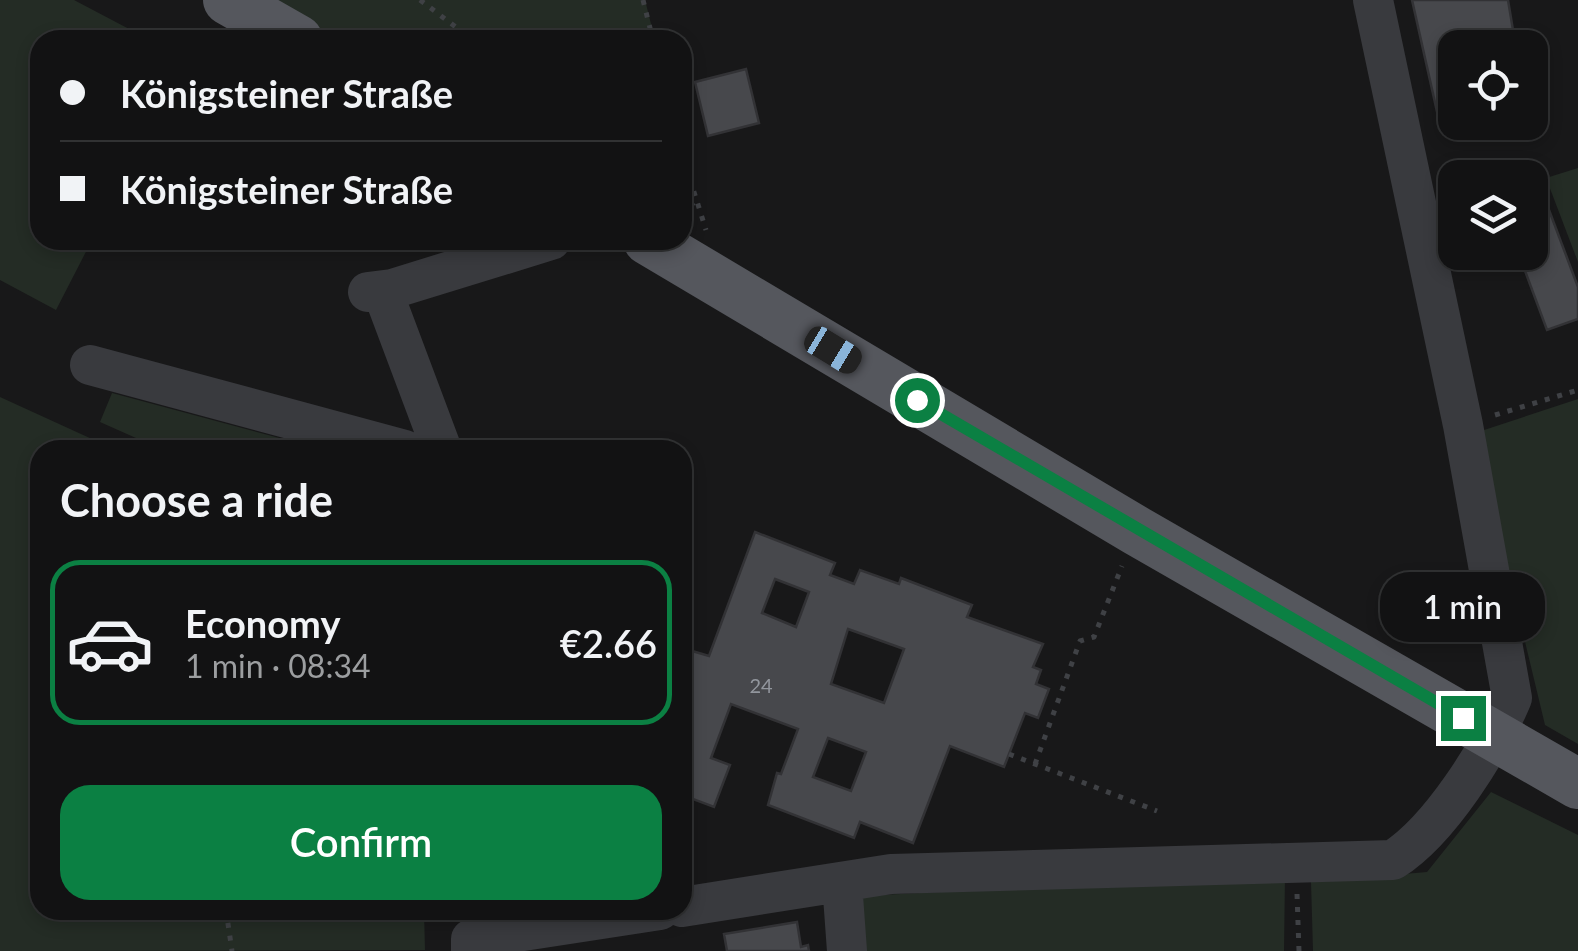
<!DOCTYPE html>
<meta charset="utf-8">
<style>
:root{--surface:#121213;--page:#1f2021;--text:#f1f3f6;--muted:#9c9ea0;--line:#313233;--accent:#0b8043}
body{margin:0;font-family:Lato,sans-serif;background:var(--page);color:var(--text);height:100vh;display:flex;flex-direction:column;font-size:38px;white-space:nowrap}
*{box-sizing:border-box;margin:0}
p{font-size:32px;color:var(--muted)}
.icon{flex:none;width:55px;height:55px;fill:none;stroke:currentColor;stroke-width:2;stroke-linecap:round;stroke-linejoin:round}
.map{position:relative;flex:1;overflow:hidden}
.panel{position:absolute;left:30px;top:440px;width:662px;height:480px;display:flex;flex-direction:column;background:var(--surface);border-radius:30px;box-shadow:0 5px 15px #0003,0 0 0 2px var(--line)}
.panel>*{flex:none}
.top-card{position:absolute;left:30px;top:30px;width:662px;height:220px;border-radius:30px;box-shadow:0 5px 15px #0003,0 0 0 2px var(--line);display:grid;align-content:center;height:220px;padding:0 30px;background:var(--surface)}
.controls{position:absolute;left:1438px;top:30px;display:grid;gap:20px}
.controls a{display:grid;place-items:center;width:110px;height:110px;border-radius:20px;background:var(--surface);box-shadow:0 5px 15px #0003,0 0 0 2px var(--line);font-size:50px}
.end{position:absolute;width:45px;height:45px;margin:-22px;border:12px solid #0b8043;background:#fff;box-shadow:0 0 0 5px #fff}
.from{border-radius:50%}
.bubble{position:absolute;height:70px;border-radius:30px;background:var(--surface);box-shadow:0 5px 15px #0003,0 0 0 2px var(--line);font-size:32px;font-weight:600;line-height:70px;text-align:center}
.car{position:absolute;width:30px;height:60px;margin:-30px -15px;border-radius:12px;box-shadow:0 0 8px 2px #0007;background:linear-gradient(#222 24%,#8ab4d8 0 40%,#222 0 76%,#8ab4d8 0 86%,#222 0)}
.top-card b{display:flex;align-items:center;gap:35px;height:95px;font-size:38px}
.top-card b+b{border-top:2px solid var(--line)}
.top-card i{width:25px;height:25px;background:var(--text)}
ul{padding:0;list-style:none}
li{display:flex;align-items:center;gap:30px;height:165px;margin:0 20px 15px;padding:0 10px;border:5px solid transparent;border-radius:30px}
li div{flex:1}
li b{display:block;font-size:38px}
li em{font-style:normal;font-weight:600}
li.active{border-color:var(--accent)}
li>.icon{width:90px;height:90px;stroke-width:1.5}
h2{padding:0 30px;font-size:45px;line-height:120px}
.cta{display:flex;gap:20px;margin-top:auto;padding:20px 30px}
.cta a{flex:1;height:115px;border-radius:30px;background:var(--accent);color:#fff;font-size:40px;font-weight:600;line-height:115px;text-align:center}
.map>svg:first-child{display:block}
</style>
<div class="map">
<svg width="1578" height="951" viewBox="0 0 1578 951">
<rect width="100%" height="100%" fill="#181819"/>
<path fill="#242c25" d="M 0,0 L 74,0 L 150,40 L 40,40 L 40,240 L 92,240 L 56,310 L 0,280 Z
M 258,0 L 645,0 L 655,40 L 329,40 Z
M 1578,168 L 1578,262 L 1546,178 Z
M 112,393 L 324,450 L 163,450 L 100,422 Z
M 0,397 L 116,450 L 40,450 L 40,910 L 424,910 L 425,950 L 0,951 Z
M 1578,399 L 1578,744 L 1545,725 L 1475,433 Z
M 1491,792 L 1578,835 L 1578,951 L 1313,951 L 1311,882 L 1427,872 Z
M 1285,875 L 1284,951 L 864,951 L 859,896 Z"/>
<path fill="#47484c" stroke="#323235" stroke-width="2.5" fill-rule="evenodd" d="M 1412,0 L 1508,0 L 1516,48 L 1455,48 L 1455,122 L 1440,125 Z
M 1530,59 L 1542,103 L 1530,106 Z
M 746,69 L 759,123 L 708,136 L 695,82 Z
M 1543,194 L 1578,287 L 1578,319 L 1547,330 L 1518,252 L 1530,252 L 1530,199 Z
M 755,532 L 835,563 L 830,575 L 854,584 L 860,570 L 899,584 L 901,578 L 972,605 L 967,617 L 1043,644 L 1033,667 L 1041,670 L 1036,684 L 1049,689 L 1038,718 L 1025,713 L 1004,767 L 950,746 L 913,843 L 860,822 L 854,838 L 768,805 L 777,773 L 781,774 L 798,729 L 731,704 L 711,758 L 730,765 L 714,807 L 682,795 L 682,648 L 709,656 ZM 775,579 L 809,592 L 796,627 L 762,613 ZM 848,629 L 904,649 L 884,703 L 831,684 ZM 828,738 L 866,752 L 851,791 L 813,777 Z
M 797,922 L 801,947 L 808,945 L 809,951 L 727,951 L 724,934 Z"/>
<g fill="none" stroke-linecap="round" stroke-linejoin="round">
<path stroke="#3f4145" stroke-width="5" stroke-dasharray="5 8" stroke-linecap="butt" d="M 420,0 L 473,40
M 643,0 L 653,40
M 682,154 L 706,230
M 682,198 L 694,206
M 1495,415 L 1578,390
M 1009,754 L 1157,811
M 1035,764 L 1080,641 L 1094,637 L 1122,566
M 1297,894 L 1299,951
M 226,910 L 232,951"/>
<path stroke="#393a3e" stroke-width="40" d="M 392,289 L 385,298 L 442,450
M 368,292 L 392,289 L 551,240
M 90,365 L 405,450
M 842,882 L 847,951
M 682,907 L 891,874 L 1393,860 C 1440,830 1490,750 1512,698 L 1463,425 L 1373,0
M 471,951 L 471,939 L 660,910"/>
<path stroke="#55575d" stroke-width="50" d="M 228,0 L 298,40
M 648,240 L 1137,531 L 1578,784"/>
</g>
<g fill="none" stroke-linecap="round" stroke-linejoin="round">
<path stroke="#0b8043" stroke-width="12" d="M 917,400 L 1463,718"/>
</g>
<g text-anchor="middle" stroke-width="8" stroke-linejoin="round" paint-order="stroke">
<g font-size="20" fill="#92969d">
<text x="761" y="693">24</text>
</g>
</g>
</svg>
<div class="controls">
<a><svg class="icon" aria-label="locate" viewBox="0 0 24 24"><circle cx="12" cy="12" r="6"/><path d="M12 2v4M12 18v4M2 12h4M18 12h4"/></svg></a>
<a><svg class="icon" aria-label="layers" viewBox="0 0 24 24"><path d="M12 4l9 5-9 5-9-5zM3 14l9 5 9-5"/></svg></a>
</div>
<i class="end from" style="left:917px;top:400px"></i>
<i class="end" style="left:1463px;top:718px"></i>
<div class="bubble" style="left:1380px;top:572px;width:165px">1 min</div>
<i class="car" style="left:833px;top:350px;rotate:121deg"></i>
<div class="top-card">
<b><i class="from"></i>Königsteiner Straße</b>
<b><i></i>Königsteiner Straße</b>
</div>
<section class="panel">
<h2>Choose a ride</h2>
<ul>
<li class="active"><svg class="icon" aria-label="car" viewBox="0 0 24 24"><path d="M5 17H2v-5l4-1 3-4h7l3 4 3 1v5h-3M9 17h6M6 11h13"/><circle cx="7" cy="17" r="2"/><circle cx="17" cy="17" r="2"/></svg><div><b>Economy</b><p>1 min · 08:34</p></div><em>€2.66</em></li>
</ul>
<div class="cta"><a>Confirm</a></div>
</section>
</div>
